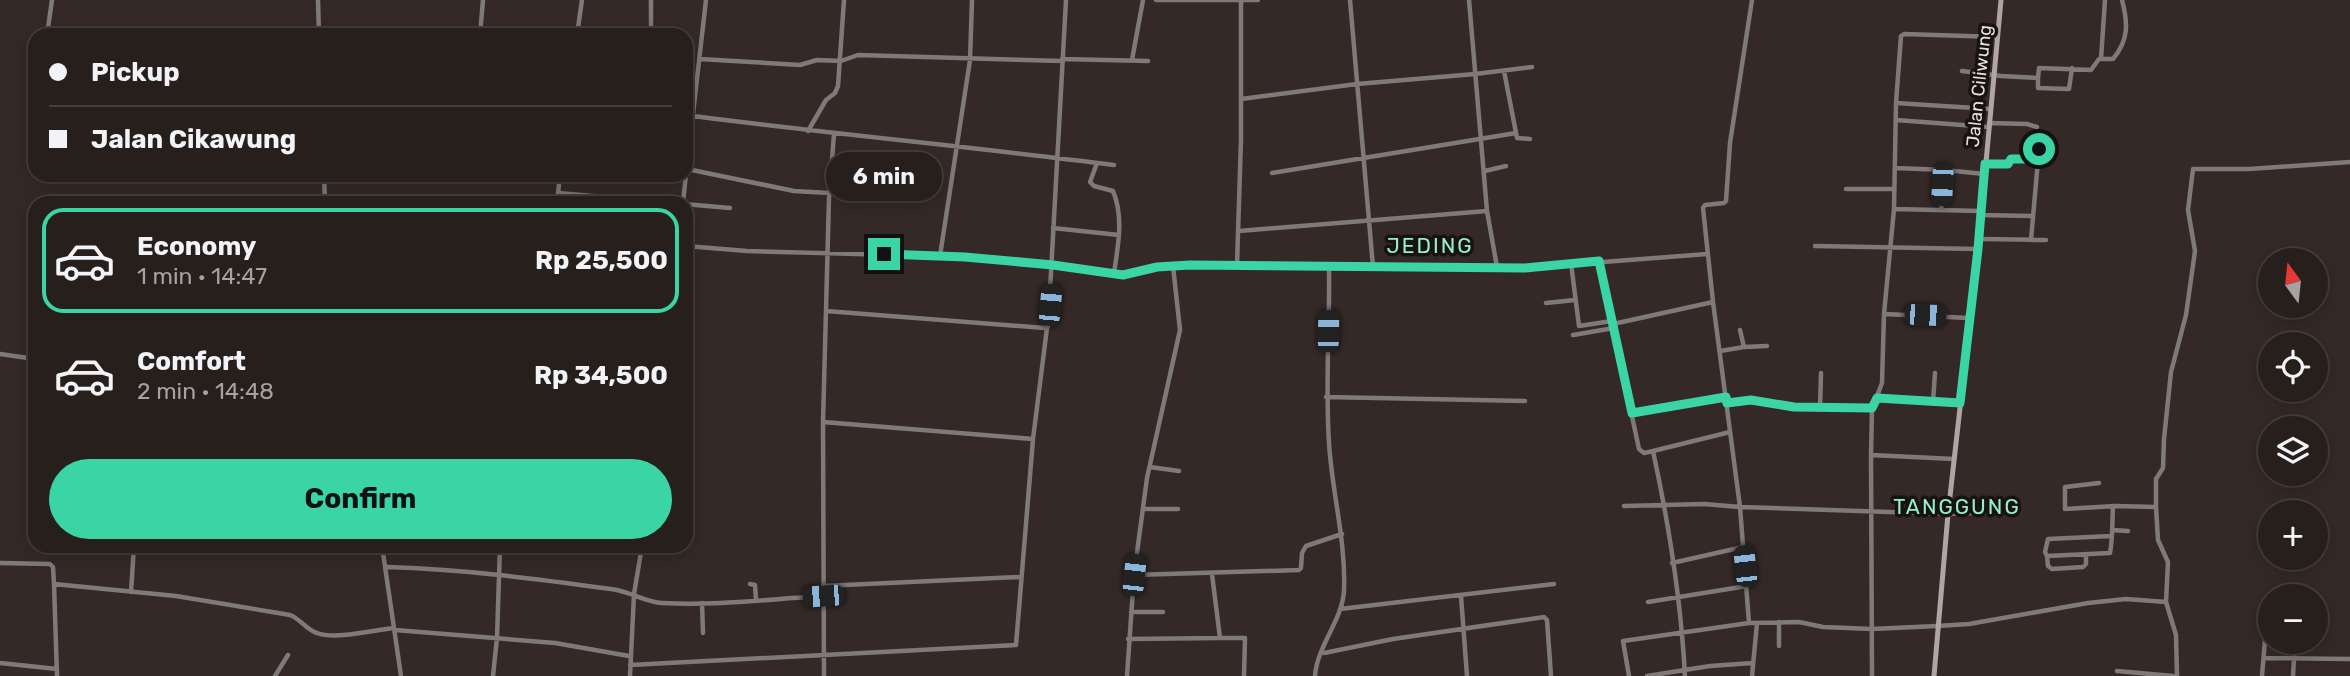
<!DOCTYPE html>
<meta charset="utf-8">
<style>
:root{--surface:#271f1c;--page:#332c29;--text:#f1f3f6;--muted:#a4a2a3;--line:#433d3b;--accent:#3ad4a5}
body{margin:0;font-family:Rubik,sans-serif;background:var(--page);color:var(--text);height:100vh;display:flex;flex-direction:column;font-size:26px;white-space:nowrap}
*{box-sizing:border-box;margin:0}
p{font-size:23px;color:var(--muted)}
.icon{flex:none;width:38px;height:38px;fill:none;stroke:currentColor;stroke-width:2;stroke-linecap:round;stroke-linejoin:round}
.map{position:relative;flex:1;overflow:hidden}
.sheet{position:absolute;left:28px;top:196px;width:665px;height:357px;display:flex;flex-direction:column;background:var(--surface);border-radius:21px;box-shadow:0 4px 18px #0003,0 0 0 2px var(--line)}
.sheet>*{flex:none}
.top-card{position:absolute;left:28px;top:28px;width:665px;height:154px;border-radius:21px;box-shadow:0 4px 18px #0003,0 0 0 2px var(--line);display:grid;align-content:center;height:154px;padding:0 21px;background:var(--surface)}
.needle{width:46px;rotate:345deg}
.buttons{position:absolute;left:2258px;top:248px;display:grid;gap:14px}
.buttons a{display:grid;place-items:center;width:70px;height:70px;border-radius:50%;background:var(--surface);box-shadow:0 4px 18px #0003,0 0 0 2px var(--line);font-size:35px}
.end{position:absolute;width:32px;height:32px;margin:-16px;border:9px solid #3ad4a5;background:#111;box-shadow:0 0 0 4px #111}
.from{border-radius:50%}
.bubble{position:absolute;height:49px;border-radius:24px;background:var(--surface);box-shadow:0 4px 18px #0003,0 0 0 2px var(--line);font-size:23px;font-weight:700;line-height:49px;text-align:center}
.car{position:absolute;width:21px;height:42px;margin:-21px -10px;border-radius:9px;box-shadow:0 0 5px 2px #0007;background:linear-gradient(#222 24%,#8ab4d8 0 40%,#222 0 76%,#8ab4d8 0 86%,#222 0)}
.top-card b{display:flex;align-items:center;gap:24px;height:66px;font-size:26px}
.top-card b+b{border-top:2px solid var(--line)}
.top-card i{width:18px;height:18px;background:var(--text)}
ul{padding:12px 0 0;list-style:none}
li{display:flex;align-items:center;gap:21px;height:105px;margin:0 14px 10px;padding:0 7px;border:4px solid transparent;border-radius:21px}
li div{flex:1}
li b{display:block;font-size:26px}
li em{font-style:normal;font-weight:700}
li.active{border-color:var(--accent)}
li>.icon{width:63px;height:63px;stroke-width:1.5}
.button{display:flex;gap:14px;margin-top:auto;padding:14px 21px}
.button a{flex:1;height:80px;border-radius:42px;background:var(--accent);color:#111;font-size:28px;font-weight:700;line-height:80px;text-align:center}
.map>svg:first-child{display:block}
</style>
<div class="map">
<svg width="2350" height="676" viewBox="0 0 2350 676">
<rect width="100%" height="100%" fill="#342926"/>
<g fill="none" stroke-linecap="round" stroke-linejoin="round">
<path stroke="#80797a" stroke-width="4.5" d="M 318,0 L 319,35
M 651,0 L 651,35
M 1156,0 L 1258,0
M 1350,0 L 1373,267
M 1469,0 L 1487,211 L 1497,267
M 1752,0 L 1730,143 L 1726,201 L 1724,203 L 1705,205 L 1703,208 L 1713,302 L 1740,507 L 1948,514 L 1996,512
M 47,35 L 52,0
M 480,35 L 483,0
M 577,35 L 582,0
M 700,59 L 800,65 L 817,60 L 841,61 L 858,55 L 1062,61
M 1062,59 L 1148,61
M 2101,59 L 2105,0
M 1132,60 L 1143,0
M 1504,71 L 1517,138 L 1530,139
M 1962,71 L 2001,76 L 2038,78 L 2039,68 L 2091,70 L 2099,59 L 2113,59 C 2129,40 2128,23 2122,0
M 2038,78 L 2038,88 L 2069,89 L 2072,68
M 1241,99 L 1357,84 L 1475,74 L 1532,67
M 1896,103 L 1990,109
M 693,116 C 833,134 974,147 1114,165
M 1896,120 L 1989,127
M 1989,123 L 2027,124 L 2037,127
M 808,131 L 826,100 L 835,93 L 838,86 L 844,0
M 1097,163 L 1090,182 L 1094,186 L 1113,191 C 1124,217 1118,246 1114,273
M 1985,164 L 2008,164 L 2011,159 L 2037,159
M 1895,168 L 1945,170 L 1984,174
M 687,169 L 794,191 L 829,193
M 1485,171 L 1506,166
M 1272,173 L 1516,133
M 324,175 L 325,203
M 686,175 L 706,0
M 1846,189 L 1894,189
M 558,193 L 730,208
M 683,202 L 686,175
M 557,203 L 560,175
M 1894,209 L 1980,211
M 1941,210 L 1945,170
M 1980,215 L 2033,216
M 1053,228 L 1119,235
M 1239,231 L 1487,211
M 1979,239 L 2046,240
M 2031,240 L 2039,149
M 686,246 L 747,251 L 966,257 L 1053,265 L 1123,274 L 1157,267 L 1190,265 L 1525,268 L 1707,254
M 1815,246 L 1978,249
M 940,256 L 970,60 L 972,0
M 1599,261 L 1639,449 L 1644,453 L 1653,451 C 1669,525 1681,601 1685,676
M 1571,263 L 1579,326 L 1612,321
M 1237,265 L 1241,139 L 1241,1
M 1546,303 L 1575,300
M 826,311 L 1045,328 L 1048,327 L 1066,0
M 1884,314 L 1969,318
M 1613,324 L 1713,302
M 1573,335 L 1614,328
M 1744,347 L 1767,346
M 1720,351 L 1744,347 L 1740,330
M 0,354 L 35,359
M 1326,397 L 1525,401
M 1877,398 L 1960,403
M 1933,402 L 1935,373
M 1727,403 L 1751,400 L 1794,407 L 1872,409 L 1882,383 L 1884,314 L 1894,209 L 1896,103 L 1901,36 L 1904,34 L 1997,37
M 1820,408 L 1821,373
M 1632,413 L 1726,397
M 823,422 L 1033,439
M 1653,451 L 1730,432
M 1871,455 L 1954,459
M 1150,467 L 1179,471
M 2099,483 L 2065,487 L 2065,509 L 2115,506 L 2156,507 L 2158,540 L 2168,562 L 2166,602
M 1624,506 L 1704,504 L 1740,507 L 1749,623
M 2156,507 L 2156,479 L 2163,468 L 2164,439 L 2171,372 L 2186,315 L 2195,251 L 2188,210 L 2193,169 L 2249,169 L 2350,162
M 1143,509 L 1178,509
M 2112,530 L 2128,531
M 2111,536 L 2048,539 L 2045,552 L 2047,556 L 2110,553 C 2113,538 2112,522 2113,506
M 382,546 L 401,676
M 2047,556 L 2048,566 L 2052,569 L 2083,567 L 2086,564 L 2086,555
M 0,563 L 50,564 L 53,567 L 54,584 L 176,596 L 290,615 C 301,619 306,630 317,633 C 336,640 374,630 394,628
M 1672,563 L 1743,547
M 387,567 C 462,569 537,579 611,589 C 629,591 645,602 662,603 C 716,606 770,599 823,596
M 1134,575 L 1299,570 L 1301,568 L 1302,553 L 1306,546 L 1342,534
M 54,584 L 57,676
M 750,584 L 755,585 L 756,600
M 823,586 L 1020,577
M 131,592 L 134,546
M 1461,596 L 1467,676
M 1648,602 L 1747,586
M 702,603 L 703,633
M 1340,609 L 1554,584
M 1131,612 L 1163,612
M 395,630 L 555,643 L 629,656
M 1220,638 L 1245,638 L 1244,676
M 1128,639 L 1220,638 L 1212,574
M 1779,646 L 1779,622
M 1324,653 L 1393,639 L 1544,617 L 1547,620 L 1551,676
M 2264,658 L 2350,659
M 0,663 L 57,669
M 630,665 L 1016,645 L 1033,439 L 1047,328
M 2117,671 L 2173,676
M 275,676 L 288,655
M 493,676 L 497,638 L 500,546
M 630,676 L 634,594 L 642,546
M 824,676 L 823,422 L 829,198 L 834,134
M 1127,676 L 1134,575 L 1147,478 L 1180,330 L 1173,266
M 1315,676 C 1317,646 1342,621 1344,591 C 1346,540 1332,493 1329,443 C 1325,384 1330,325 1329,267
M 1629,676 L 1623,641 L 1749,623 L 1799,622 L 1823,627 L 1872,629 L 1937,626 L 1969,624 L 2088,603 L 2126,599 L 2166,602 L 2176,635 L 2177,676
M 1647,676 L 1710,666 L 1753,663
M 1752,676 L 1757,623
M 1872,676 L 1871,455 L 1872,409
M 2262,676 L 2267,616
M 2293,676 L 2295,642"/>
<path stroke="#afa5a6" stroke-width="5" d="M 1934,676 L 1948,514 L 1978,249 L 2001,0"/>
</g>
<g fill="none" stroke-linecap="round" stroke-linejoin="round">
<path stroke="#3ad4a5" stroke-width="9" d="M 884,254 L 965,257 L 1053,265 L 1123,275 L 1157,267 L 1190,265 L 1525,268 L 1599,261 L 1632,413 L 1726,397 L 1727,403 L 1751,400 L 1794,407 L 1872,408 L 1877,398 L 1960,403 L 1978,249 L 1985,164 L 2008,164 L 2011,159 L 2037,159 L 2039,149"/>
</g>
<g text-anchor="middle" stroke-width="7" stroke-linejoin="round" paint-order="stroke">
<g font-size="18" fill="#e8e1df" stroke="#181312">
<text transform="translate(1979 86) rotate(-84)" y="6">Jalan Ciliwung</text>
</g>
<g font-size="21" letter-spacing="2" fill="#95efcc" stroke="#181312">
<text x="1430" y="253">JEDING</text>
<text x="1957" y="514">TANGGUNG</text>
</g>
</g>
</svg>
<div class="buttons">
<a><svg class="needle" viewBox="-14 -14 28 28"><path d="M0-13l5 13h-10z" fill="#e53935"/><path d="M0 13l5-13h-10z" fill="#a4a2a3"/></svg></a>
<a><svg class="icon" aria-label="locate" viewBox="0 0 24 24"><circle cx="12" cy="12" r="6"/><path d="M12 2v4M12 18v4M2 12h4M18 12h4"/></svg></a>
<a><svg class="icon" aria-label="layers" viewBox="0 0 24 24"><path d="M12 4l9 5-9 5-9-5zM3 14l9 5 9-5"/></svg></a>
<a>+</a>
<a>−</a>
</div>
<i class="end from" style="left:2039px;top:149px"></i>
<i class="end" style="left:884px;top:254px"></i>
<div class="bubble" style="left:826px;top:152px;width:116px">6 min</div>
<i class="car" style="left:1942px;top:185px;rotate:183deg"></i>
<i class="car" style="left:1050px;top:305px;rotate:5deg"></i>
<i class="car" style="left:1925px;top:315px;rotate:92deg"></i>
<i class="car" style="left:1328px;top:331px;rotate:1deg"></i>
<i class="car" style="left:1745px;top:566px;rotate:354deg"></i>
<i class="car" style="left:1134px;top:575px;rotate:6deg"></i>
<i class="car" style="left:823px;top:596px;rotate:266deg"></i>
<div class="top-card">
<b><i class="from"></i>Pickup</b>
<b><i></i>Jalan Cikawung</b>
</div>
<section class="sheet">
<ul>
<li class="active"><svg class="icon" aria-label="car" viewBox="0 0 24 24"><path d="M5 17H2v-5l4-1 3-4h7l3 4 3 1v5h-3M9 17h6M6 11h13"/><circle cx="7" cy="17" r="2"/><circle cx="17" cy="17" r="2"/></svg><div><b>Economy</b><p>1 min · 14:47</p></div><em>Rp 25,500</em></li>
<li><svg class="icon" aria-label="car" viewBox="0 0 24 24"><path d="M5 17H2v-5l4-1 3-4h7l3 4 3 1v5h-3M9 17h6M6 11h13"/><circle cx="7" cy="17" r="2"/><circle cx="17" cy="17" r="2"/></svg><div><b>Comfort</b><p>2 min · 14:48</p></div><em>Rp 34,500</em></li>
</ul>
<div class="button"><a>Confirm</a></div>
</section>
</div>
